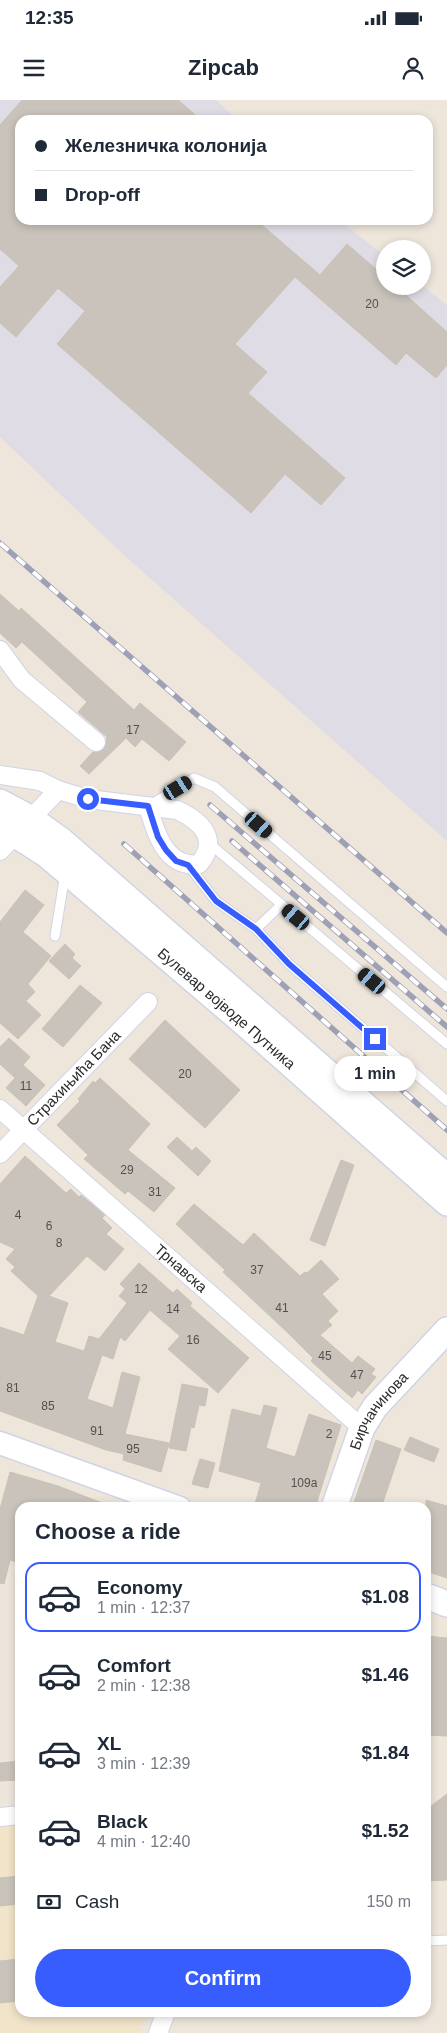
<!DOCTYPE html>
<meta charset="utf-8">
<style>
:root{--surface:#fff;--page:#f2f2f3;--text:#1f2937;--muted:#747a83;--line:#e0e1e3;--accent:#375dff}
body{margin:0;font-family:Arial,sans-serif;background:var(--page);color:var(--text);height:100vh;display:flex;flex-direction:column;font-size:19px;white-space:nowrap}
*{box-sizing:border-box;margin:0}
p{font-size:16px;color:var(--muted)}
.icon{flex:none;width:28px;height:28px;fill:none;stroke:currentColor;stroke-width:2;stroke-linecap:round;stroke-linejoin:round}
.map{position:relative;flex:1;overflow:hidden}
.drawer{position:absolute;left:15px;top:1402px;width:416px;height:515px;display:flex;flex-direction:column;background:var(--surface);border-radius:15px;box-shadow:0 2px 8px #0003}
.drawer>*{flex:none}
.guide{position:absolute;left:15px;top:15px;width:418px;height:110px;border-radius:15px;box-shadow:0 2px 8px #0003;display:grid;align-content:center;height:110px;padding:0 20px;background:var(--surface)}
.buttons{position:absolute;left:376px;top:140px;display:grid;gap:10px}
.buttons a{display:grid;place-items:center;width:55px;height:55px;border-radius:50%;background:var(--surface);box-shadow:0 2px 8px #0003;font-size:25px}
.end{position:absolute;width:22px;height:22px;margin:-11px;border:6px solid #375dff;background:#fff;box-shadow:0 0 0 2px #fff}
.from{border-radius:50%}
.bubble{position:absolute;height:35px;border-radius:18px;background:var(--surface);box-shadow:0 2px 8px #0003;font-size:16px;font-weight:700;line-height:35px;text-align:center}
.car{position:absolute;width:15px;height:30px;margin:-15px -8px;border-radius:6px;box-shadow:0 0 4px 1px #0007;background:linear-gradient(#222 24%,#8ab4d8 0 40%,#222 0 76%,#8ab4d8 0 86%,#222 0)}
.guide b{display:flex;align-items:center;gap:18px;height:48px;font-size:19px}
.guide b+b{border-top:1px solid var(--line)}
.guide i{width:12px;height:12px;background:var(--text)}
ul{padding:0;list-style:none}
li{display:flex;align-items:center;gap:15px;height:70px;margin:0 10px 8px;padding:0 10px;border:2px solid transparent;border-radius:15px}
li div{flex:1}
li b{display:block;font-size:19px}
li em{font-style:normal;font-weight:700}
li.current{border-color:var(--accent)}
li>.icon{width:45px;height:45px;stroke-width:1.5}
h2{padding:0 20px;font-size:22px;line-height:60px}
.pay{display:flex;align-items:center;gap:12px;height:55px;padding:0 20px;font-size:19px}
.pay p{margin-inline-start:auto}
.cta{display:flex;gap:10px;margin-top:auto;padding:10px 20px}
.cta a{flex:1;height:58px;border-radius:30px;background:var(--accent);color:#fff;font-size:20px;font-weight:700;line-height:58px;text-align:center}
.status{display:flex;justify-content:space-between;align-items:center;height:35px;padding:0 25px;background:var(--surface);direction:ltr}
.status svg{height:14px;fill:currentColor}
header{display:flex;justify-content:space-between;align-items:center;height:65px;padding:0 20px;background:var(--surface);font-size:22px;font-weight:700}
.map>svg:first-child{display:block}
</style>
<div class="status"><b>12:35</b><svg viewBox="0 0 49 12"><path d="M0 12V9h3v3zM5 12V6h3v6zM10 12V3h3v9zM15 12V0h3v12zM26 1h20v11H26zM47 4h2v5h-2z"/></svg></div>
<header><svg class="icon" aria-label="menu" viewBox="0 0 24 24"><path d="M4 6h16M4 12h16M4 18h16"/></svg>Zipcab<svg class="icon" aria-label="person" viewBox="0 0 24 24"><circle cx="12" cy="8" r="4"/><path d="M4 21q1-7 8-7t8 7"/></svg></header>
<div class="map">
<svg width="447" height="1933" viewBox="0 0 447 1933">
<rect width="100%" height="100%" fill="#eee6db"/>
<path fill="#dfdce5" d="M 0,0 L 216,0 L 237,20 L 20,20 L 20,120 L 339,120 L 385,156 L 385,186 L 423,186 L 447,205 L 447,741 L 125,456 L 0,337 Z"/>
<path fill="#f1e4c9" d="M 20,1726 L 20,1912 L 146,1913 L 139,1933 L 0,1933 L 0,1727 Z"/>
<path fill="#c9c3bb" stroke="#c9c2b5" d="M 22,0 L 178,0 L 201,20 L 20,20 L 20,120 L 256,120 L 320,175 L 347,144 L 385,177 L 385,186 L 396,186 L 447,232 L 447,265 L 436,278 L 406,253 L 396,265 L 295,177 L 235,244 L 267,272 L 248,293 L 345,378 L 321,405 L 285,374 L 251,413 L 57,244 L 85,211 L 58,188 L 16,237 L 0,223 L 0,187 L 19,166 L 0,149 L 0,25 Z
M 0,494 L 19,511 L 21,508 L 134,610 L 140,603 L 186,642 L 169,661 L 142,639 L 135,647 L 126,638 L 89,674 L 80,666 L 93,652 L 104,649 L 107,637 L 78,612 L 87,602 L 22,542 L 16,548 L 0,533 Z
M 25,790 L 44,805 L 23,832 L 51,856 L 28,884 L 35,892 L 26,901 L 41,915 L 18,939 L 0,923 L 0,822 Z
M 65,844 L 75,854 L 72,858 L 81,866 L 69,879 L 49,861 Z
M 80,885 L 102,903 L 63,947 L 42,929 Z
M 165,920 L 240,990 L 205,1028 L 129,959 Z
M 9,938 L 30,957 L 23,965 L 45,985 L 26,1006 L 6,988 L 15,978 L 0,964 L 0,947 Z
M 100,978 L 150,1024 L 128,1050 L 175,1088 L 154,1112 L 128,1091 L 125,1094 L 84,1059 L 88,1055 L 57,1025 L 80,1001 L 78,999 L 93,981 L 95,983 Z
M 177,1037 L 192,1051 L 196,1047 L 211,1061 L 198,1076 L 167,1047 Z
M 25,1056 L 66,1093 L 71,1089 L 79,1097 L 81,1095 L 105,1115 L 102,1118 L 112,1128 L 106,1134 L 124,1149 L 105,1171 L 87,1156 L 49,1196 L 68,1203 L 55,1242 L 84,1251 L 89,1236 L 99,1239 L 127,1203 L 119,1196 L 125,1189 L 120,1184 L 139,1163 L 173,1193 L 177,1189 L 192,1203 L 190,1206 L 249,1258 L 218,1293 L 168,1249 L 180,1236 L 150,1210 L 125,1241 L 120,1237 L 113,1259 L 102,1255 L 87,1299 L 113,1308 L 122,1272 L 140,1277 L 125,1334 L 169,1343 L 161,1372 L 123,1360 L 124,1354 L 106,1350 L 0,1311 L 0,1227 L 24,1235 L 38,1196 L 11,1171 L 15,1167 L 6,1159 L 15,1149 L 0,1142 L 0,1084 Z
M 341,1060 L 354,1065 L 325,1146 L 310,1140 Z
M 194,1104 L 243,1145 L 254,1133 L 300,1176 L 305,1172 L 307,1173 L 321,1160 L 339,1179 L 322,1194 L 338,1211 L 328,1221 L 332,1225 L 320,1235 L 352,1263 L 358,1256 L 375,1269 L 371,1274 L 376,1277 L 362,1294 L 358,1290 L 352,1298 L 335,1283 L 311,1261 L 313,1258 L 289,1234 L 223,1172 L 225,1170 L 176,1124 Z
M 182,1284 L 208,1289 L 205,1306 L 199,1305 L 194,1328 L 191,1327 L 186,1351 L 169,1348 Z
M 264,1305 L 277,1308 L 266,1348 L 295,1357 L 309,1314 L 341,1325 L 315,1408 L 267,1408 L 255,1404 L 261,1383 L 219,1371 L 232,1309 L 261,1316 Z
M 410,1337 L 439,1349 L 434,1362 L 404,1350 Z
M 376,1340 L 401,1349 L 381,1408 L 352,1408 Z
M 200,1359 L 215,1363 L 208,1388 L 192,1384 Z
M 10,1372 L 58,1386 L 110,1406 L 20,1408 L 20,1463 L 10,1460 L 4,1484 L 0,1483 L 0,1409 Z
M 426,1400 L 447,1406 L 447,1478 L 426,1471 Z
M 426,1536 L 447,1538 L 447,1636 L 426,1635 Z
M 20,1661 L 20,1680 L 0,1681 L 0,1663 Z
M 447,1694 L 447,1780 L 426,1781 L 426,1710 Z
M 20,1776 L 20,1804 L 0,1806 L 0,1778 Z
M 20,1859 L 20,1901 L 0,1903 L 0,1861 Z"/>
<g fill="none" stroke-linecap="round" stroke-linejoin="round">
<defs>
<path id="service" d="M 150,705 L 194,678 L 215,687 L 447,887
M 210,744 L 447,944
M 188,765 L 216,801 L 256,829 L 289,864 L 447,1001
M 256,829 L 281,805
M 55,836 L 65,774
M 426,1841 L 447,1840"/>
<g id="minor">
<path d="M 0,550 L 22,580 L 96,642"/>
<path d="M 0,675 L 40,681 L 58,690 L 88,699 L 177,710 C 201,721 220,739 199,764 C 166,769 155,732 148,706"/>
<path d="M 0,751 L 58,690"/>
<path id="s1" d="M 0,1009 L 362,1328"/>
<path id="s2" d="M 0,1054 L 148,902"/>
<path d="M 0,1717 L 20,1715"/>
<path d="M 158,1933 L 166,1912"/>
</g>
<path id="tertiary" d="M 0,1343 L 180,1408"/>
<g id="secondary">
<path d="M 0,702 L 30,718 L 62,741 L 447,1077"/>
<path id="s3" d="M 0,725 L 47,755 L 244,923 L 447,1103"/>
<path id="s4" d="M 334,1408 L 362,1328 L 375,1307 L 447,1230"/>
<path d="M 426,1496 L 447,1504"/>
</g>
</defs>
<use href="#service" stroke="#d0d4e5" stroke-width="11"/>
<use href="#minor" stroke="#d0d4e5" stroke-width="20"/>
<use href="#tertiary" stroke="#d0d4e5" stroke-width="25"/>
<use href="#secondary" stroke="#d0d4e5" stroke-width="28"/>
<use href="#service" stroke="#fff" stroke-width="9"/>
<use href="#minor" stroke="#fff" stroke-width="18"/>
<use href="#tertiary" stroke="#fff" stroke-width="22"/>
<use href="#secondary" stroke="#fff" stroke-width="25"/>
<defs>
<path id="rail" d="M 0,443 L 447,833
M 210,705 L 447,909
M 232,741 L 447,927
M 124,744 L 447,1030"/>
</defs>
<use href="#rail" stroke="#9ea1b6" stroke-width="5.5"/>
<use href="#rail" stroke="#fff" stroke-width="4" stroke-dasharray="11" stroke-linecap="butt"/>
</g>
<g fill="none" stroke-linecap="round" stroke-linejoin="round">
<path stroke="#375dff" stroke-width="6" d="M 88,699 L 148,706 L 158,737 L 166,750 L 176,761 L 188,765 L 216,801 L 256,829 L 289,864 L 375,939"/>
</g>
<g text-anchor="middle" stroke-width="4.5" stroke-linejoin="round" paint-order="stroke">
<g font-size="12" fill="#52504e">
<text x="372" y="208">20</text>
<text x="133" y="634">17</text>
<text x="185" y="978">20</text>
<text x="26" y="990">11</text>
<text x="127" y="1074">29</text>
<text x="155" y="1096">31</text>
<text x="18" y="1119">4</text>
<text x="49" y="1130">6</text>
<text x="59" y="1147">8</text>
<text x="257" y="1174">37</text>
<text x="141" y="1193">12</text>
<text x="282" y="1212">41</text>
<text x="173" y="1213">14</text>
<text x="193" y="1244">16</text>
<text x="325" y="1260">45</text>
<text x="357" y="1279">47</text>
<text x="13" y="1292">81</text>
<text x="48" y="1310">85</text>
<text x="97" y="1335">91</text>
<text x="329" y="1338">2</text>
<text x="133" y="1353">95</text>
<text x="304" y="1387">109a</text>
</g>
<g font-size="15" fill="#2a2a2a" stroke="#fff">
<text dy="5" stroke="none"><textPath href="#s3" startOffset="292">Булевар војводе Путника</textPath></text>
<text dy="5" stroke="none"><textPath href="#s2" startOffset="106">Страхињића Бана</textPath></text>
<text dy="5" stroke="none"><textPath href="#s1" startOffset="241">Трнавска</textPath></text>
<text dy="5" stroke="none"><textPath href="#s4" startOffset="108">Бирчанинова</textPath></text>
</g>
</g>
</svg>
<div class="buttons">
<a><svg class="icon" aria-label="layers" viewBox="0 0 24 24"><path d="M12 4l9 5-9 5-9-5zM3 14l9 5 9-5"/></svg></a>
</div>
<i class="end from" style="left:88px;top:699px"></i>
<i class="end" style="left:375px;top:939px"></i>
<div class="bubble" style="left:334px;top:956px;width:82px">1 min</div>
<i class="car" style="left:178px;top:688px;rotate:59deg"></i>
<i class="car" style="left:259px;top:725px;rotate:131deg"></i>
<i class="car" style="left:296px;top:817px;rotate:310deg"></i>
<i class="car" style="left:372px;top:881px;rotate:310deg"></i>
<div class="guide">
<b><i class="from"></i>Железничка колонија</b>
<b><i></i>Drop-off</b>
</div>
<section class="drawer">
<h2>Choose a ride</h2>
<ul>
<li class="current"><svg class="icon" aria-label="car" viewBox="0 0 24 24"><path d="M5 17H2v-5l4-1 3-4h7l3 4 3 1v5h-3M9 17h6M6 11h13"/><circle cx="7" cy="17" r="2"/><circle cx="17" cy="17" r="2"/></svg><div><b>Economy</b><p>1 min · 12:37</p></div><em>$1.08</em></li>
<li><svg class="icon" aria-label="car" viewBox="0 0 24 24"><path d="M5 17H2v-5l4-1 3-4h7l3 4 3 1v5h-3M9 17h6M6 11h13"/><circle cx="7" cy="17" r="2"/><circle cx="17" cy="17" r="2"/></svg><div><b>Comfort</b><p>2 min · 12:38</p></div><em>$1.46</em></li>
<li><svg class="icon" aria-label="car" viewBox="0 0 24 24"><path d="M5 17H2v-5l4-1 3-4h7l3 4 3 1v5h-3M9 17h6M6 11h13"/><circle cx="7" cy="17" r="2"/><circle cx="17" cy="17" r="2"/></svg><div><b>XL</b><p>3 min · 12:39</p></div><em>$1.84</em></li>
<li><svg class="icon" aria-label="car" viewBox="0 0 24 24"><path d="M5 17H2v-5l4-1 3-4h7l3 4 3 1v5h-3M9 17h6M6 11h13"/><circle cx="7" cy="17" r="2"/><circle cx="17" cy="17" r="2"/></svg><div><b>Black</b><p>4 min · 12:40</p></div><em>$1.52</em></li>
</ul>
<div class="pay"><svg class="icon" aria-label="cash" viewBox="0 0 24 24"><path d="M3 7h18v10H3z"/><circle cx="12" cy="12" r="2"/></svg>Cash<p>150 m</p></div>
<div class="cta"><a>Confirm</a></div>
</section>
</div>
